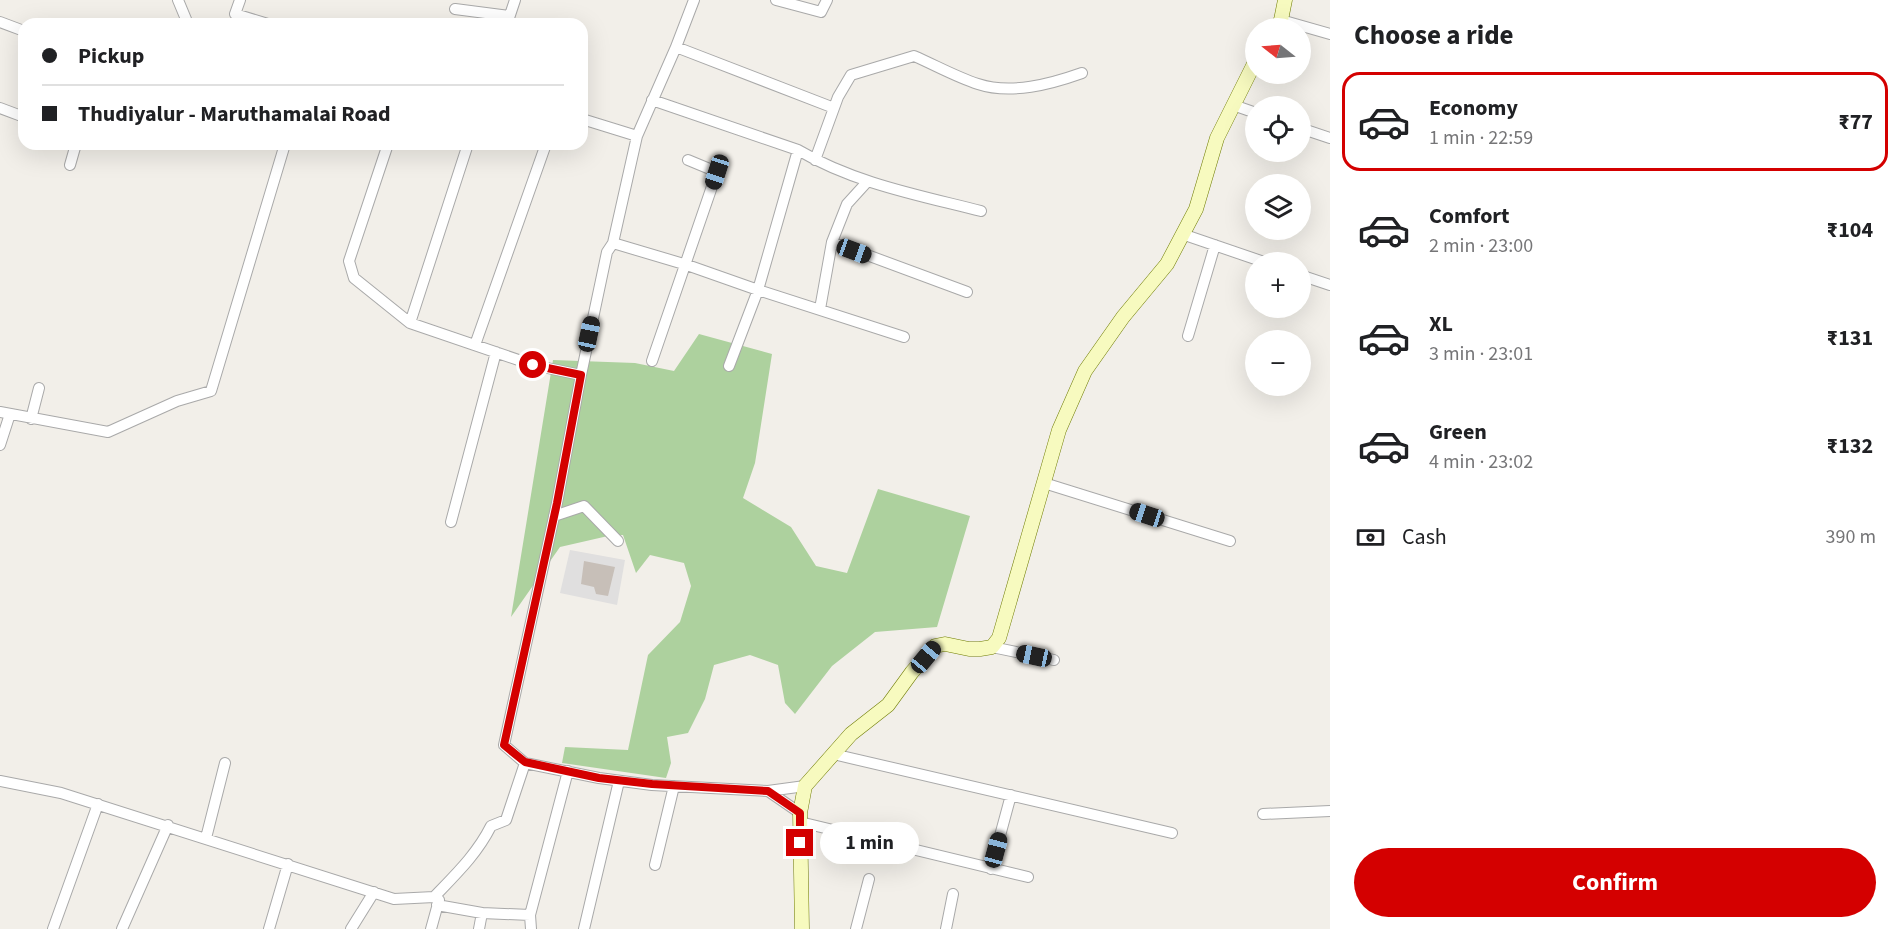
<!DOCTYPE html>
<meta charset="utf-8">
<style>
:root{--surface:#fff;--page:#f6f6f6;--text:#202124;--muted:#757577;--line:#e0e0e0;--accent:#d40000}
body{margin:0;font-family:"Source Sans 3",sans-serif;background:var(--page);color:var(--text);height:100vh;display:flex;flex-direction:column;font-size:22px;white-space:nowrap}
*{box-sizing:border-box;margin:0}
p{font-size:20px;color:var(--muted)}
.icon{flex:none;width:33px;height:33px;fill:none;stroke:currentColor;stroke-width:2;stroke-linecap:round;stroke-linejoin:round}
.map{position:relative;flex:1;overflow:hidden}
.details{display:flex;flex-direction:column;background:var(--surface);width:570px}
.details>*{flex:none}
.banner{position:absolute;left:18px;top:18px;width:570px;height:132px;border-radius:18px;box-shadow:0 6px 24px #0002;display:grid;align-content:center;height:132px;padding:0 24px;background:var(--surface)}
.needle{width:39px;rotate:287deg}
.tools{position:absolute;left:1245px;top:18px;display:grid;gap:12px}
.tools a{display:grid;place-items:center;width:66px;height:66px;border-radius:50%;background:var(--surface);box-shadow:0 6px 24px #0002;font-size:30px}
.end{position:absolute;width:27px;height:27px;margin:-14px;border:8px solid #d40000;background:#fff;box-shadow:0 0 0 3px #fff}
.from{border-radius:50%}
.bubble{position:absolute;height:42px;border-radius:21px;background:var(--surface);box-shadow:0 6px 24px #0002;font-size:20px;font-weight:700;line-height:42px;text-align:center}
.car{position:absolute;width:18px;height:36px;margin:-18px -9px;border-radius:8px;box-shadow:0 0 4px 2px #0007;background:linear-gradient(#222 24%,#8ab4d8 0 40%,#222 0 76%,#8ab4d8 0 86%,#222 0)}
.banner b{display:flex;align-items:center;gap:21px;height:57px;font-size:22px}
.banner b+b{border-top:2px solid var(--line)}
.banner i{width:15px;height:15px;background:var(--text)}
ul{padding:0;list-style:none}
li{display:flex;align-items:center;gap:18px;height:99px;margin:0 12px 9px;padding:0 12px;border:3px solid transparent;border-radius:18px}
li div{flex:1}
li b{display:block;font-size:22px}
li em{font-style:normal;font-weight:700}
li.current{border-color:var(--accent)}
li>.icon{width:54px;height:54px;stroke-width:1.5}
h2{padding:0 24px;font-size:27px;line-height:72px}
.pay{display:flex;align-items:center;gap:15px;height:66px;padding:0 24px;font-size:22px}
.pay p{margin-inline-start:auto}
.action{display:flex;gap:12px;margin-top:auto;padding:12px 24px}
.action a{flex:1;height:69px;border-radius:36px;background:var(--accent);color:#fff;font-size:24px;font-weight:700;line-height:69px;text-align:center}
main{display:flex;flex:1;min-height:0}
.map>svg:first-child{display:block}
</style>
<main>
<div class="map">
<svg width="1330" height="929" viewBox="0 0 1330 929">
<rect width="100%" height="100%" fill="#f2efe9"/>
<path fill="#e0dfdf" d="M 570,550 L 625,560 L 617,605 L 560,593 Z"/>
<path fill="#add19e" d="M 699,334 L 772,354 L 755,463 L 743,498 L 791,527 L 816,566 L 847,573 L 878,489 L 970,516 L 937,627 L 875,632 L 832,666 L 795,714 L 785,703 L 778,665 L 750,655 L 714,665 L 705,699 L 688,733 L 667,737 L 671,763 L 666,778 L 562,763 L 565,747 L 628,750 L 648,655 L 680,622 L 691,586 L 684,563 L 650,555 L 636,573 L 623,535 L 608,536 L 560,547 L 511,617 L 553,360 L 635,363 L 674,371 Z"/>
<path fill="#c7bfb8" d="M 584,561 L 615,567 L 608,596 L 596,594 L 594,587 L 581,584 Z"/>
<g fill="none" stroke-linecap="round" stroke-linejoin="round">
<defs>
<path id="minor" d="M 178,0 L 188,24
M 240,0 L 235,14 L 268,24
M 694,0 L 676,47 L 637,136 L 613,243 L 607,252 L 581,375 L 557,503 L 504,745 L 525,763 L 599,778 L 652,785 L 768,791 L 800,813
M 776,0 L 821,12 L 827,0
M 455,9 L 509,16
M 1281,20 L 1330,34
M 0,22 L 24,31
M 507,24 L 515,0
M 676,47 L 834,108
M 652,100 L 798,150 C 854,183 918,195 981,211
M 1233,105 L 1256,113
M 0,108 L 24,117
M 582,119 L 637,136
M 1300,128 L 1330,138
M 388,144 L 349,261 L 354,278 L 410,323 L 533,365 L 581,375
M 815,160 L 838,97 L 851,75 L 914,56 C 935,65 956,77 978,84 C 1011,95 1051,84 1082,73
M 70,165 L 76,144
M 1182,234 L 1264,262
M 832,242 L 967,292
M 613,243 L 687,265 L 758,290 L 904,337
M 1300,275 L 1330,285
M 820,309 L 832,242 L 847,204 L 867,182
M 410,323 L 468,144
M 1188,336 L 1215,245
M 475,345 L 546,144
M 652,361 L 717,172 L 688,160
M 729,366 L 758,290 L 798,150
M 0,412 L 108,432 L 177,401 L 211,391 L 285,144
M 31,419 L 39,388
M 0,445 L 10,414
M 1044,483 L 1230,541
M 554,516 L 584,506 L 618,541
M 451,522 L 496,352
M 992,647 L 1054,660
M 833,754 L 1172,833
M 0,781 L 61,793 L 394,899 L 434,897 C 456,874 477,854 491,826 L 506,820 L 525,763
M 768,791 L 805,786
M 1263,814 L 1330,811
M 800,822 L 1028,877
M 206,838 L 225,763
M 655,865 L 674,786
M 991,869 L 1011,795
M 437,905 L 482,913 L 530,915
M 53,929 L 98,804
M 122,929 L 168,825
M 269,929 L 288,864
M 351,929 L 374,892
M 431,929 L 439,900
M 479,929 L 482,913
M 531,929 L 530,915 L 568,771
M 584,929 L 619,781
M 856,929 L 869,879
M 946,929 L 953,894"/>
<path id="secondary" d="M 1276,28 L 1281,20 L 1285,0
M 802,929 L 800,813 L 805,786 L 851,734 L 888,705 L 912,672 L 935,646 L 945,644 L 969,649 L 980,649 L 992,647 L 999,638 L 1059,430 L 1085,371 L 1123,317 L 1167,264 L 1196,209 L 1217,138 L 1256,60"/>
</defs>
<use href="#minor" stroke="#a9a9a9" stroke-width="12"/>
<use href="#secondary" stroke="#707d05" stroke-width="15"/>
<use href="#minor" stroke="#fff" stroke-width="10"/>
<use href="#secondary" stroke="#f7fabf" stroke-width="14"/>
</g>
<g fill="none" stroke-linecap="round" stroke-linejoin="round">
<path stroke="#d40000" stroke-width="8" d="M 533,365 L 581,375 L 557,503 L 504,745 L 525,762 L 599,778 L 652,784 L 768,791 L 800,813 L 800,843"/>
</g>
</svg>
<div class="tools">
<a><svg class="needle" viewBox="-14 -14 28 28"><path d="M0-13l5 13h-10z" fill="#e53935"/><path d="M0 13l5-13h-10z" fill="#757577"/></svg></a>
<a><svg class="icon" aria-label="locate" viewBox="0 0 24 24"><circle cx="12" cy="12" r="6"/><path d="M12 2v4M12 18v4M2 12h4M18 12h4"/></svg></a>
<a><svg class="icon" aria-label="layers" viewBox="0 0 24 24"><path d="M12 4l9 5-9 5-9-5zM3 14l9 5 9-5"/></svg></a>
<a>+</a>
<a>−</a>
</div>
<i class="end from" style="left:533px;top:365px"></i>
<i class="end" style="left:800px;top:843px"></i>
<div class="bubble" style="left:820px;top:822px;width:99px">1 min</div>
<i class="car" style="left:717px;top:172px;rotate:198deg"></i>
<i class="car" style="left:854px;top:251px;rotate:110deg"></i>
<i class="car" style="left:589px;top:334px;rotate:12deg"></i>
<i class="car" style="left:1147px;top:515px;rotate:288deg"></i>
<i class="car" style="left:1034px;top:656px;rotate:282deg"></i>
<i class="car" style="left:926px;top:657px;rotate:40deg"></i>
<i class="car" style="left:996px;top:850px;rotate:15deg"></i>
<div class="banner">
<b><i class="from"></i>Pickup</b>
<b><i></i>Thudiyalur - Maruthamalai Road</b>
</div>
</div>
<section class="details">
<h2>Choose a ride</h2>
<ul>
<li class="current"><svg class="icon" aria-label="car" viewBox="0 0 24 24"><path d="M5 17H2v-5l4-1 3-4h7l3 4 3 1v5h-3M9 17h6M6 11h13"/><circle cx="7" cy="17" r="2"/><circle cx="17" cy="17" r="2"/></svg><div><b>Economy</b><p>1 min · 22:59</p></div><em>₹77</em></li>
<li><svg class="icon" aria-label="car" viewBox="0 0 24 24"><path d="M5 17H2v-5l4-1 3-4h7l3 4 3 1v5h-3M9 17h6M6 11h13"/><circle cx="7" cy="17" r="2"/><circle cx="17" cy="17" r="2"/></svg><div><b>Comfort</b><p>2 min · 23:00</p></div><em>₹104</em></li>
<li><svg class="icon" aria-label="car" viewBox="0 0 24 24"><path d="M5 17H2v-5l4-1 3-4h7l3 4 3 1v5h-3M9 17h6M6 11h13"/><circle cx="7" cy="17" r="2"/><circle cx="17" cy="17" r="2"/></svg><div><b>XL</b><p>3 min · 23:01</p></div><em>₹131</em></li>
<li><svg class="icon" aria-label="car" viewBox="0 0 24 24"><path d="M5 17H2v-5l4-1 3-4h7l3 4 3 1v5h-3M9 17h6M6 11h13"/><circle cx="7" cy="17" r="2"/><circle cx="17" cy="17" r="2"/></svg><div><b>Green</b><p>4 min · 23:02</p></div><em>₹132</em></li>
</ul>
<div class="pay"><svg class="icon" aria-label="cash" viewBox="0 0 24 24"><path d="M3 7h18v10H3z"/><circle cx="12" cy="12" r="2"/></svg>Cash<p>390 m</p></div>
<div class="action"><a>Confirm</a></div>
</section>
</main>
